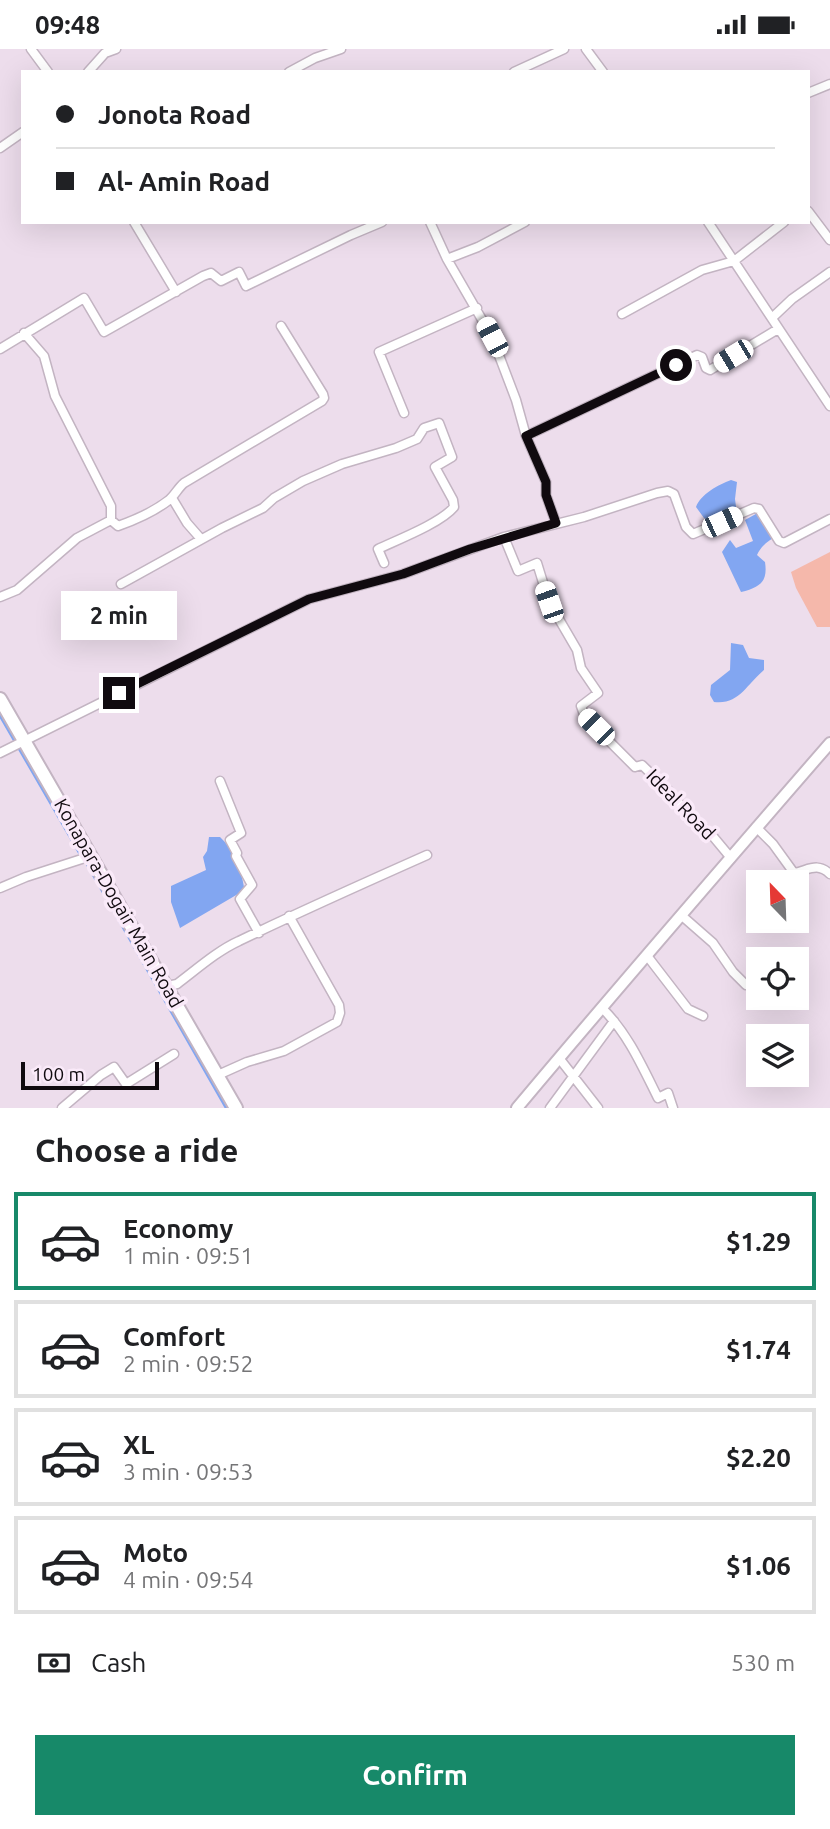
<!DOCTYPE html>
<meta charset="utf-8">
<style>
:root{--surface:#fff;--page:#f6f6f6;--text:#202124;--muted:#757577;--line:#e0e0e0;--accent:#178969}
body{margin:0;font-family:Ubuntu,sans-serif;background:var(--page);color:var(--text);height:100vh;display:flex;flex-direction:column;font-size:26px;white-space:nowrap}
*{box-sizing:border-box;margin:0}
p{font-size:23px;color:var(--muted)}
.icon{flex:none;width:38px;height:38px;fill:none;stroke:currentColor;stroke-width:2;stroke-linecap:round;stroke-linejoin:round}
.map{position:relative;height:1059px;overflow:hidden}
.details{display:flex;flex-direction:column;background:var(--surface);flex:1}
.details>*{flex:none}
.hud{position:absolute;left:21px;top:21px;width:789px;height:154px;border-radius:0px;box-shadow:0 7px 28px #0002;display:grid;align-content:center;height:154px;padding:0 35px;background:var(--surface)}
.needle{width:46px;rotate:337deg}
.controls{position:absolute;left:746px;top:821px;display:grid;gap:14px}
.controls a{display:grid;place-items:center;width:63px;height:63px;border-radius:0px;background:var(--surface);box-shadow:0 7px 28px #0002;font-size:35px}
.scale{position:absolute;left:21px;bottom:18px;width:138px;box-sizing:border-box;padding-left:7px;border:4px solid #100a0f;border-top:0;font-size:19px;line-height:24px;white-space:nowrap;color:#100a0f;-webkit-text-stroke:5px #faeaf9;paint-order:stroke}
.end{position:absolute;width:32px;height:32px;margin:-16px;border:9px solid #100a0f;background:#fff;box-shadow:0 0 0 4px #fff}
.from{border-radius:50%}
.bubble{position:absolute;height:49px;border-radius:0px;background:var(--surface);box-shadow:0 7px 28px #0002;font-size:23px;font-weight:600;line-height:49px;text-align:center}
.car{position:absolute;width:21px;height:42px;margin:-21px -10px;border-radius:9px;box-shadow:0 0 5px 2px #0007;background:linear-gradient(#fff 24%,#345 0 40%,#fff 0 76%,#345 0 86%,#fff 0)}
.hud b{display:flex;align-items:center;gap:24px;height:66px;font-size:26px}
.hud b+b{border-top:2px solid var(--line)}
.hud i{width:18px;height:18px;background:var(--text)}
ul{padding:0;list-style:none}
li{display:flex;align-items:center;gap:21px;height:98px;margin:0 14px 10px;padding:0 21px;border:4px solid var(--line);border-radius:0px}
li div{flex:1}
li b{display:block;font-size:26px}
li em{font-style:normal;font-weight:600}
li.selected{border-color:var(--accent)}
li>.icon{width:63px;height:63px;stroke-width:1.5}
h2{padding:0 35px;font-size:32px;line-height:84px}
.pay{display:flex;align-items:center;gap:18px;height:77px;padding:0 35px;font-size:26px}
.pay p{margin-inline-start:auto}
.action{display:flex;gap:14px;margin-top:auto;padding:14px 35px}
.action a{flex:1;height:80px;border-radius:0px;background:var(--accent);color:#fff;font-size:28px;font-weight:600;line-height:80px;text-align:center}
.status{display:flex;justify-content:space-between;align-items:center;height:49px;padding:0 35px;background:var(--surface);direction:ltr}
.status svg{height:19px;fill:currentColor}
.map>svg:first-child{display:block}
</style>
<div class="status"><b>09:48</b><svg viewBox="0 0 49 12"><path d="M0 12V9h3v3zM5 12V6h3v6zM10 12V3h3v9zM15 12V0h3v12zM26 1h20v11H26zM47 4h2v5h-2z"/></svg></div>
<div class="map">
<svg width="830" height="1059" viewBox="0 0 830 1059">
<rect width="100%" height="100%" fill="#edddec"/>
<path fill="#f5b8ab" d="M 830,503 L 830,578 L 817,578 L 796,539 L 791,523 Z"/>
<path fill="#82a6f1" d="M 731,431 L 737,433 L 735,450 L 737,465 L 712,473 L 704,469 L 696,458 C 701,445 718,436 731,431 Z
M 763,461 L 780,485 C 770,491 762,495 757,506 L 765,513 C 768,533 760,538 741,543 L 722,503 L 730,491 L 736,499 L 753,492 L 745,471 Z
M 731,594 L 743,596 L 749,609 L 764,611 L 764,621 C 746,636 739,656 714,653 L 710,646 L 711,636 L 730,621 Z
M 209,788 L 220,788 C 233,800 241,820 244,838 L 238,845 L 180,879 L 171,853 L 171,837 L 206,821 L 203,808 L 207,802 Z"/>
<g fill="none" stroke-linecap="round" stroke-linejoin="round">
<path stroke="#82a6f1" stroke-width="2.5" d="M 0,667 L 81,807
M 85,812 L 226,1059"/>
<defs>
<path id="minor" d="M 31,0 L 48,23
M 586,0 L 603,23
M 88,23 L 105,4 L 116,0
M 289,23 L 315,9 L 341,0
M 514,23 L 564,0
M 808,44 L 830,35
M 0,99 L 23,83
M 808,162 L 830,191
M 134,173 L 176,243
M 430,173 L 447,210 L 492,288 L 516,351 L 526,387 L 546,433 L 546,446 L 556,474
M 708,173 L 830,357
M 447,210 L 478,198 L 525,173
M 622,265 L 702,221 L 734,212 L 784,173
M 773,268 L 792,250 L 830,223
M 24,284 L 44,307 L 55,347 L 111,457 L 111,471
M 0,300 L 84,249 L 104,283 L 203,227 L 211,224 L 221,232 L 239,223 L 246,237 L 351,186 L 382,173
M 404,364 L 379,303 L 477,259
M 526,387 L 697,306 L 702,308 L 706,319 L 710,321 L 778,280
M 172,449 L 187,474 L 201,490
M 504,488 L 518,522 L 537,514 L 549,553 L 577,601 L 581,619 L 598,644 L 581,657 L 585,668 L 635,718 L 642,716 L 673,746 L 692,771 L 711,785 L 731,809
M 121,535 L 222,479 L 263,459 L 274,449 L 303,432 L 342,415 L 396,399 L 417,390 L 424,379 L 439,374 L 452,408 L 435,418 L 453,451 L 454,458 C 441,474 397,491 378,500 L 384,514
M 0,548 L 17,541 L 77,489 L 111,471 L 118,477 C 135,471 155,462 169,451 C 175,446 178,439 184,434 L 322,352 L 324,349 L 323,345 L 281,277
M 0,704 L 309,550 L 403,525 L 504,488 L 584,468 L 657,444 L 668,442 L 674,445 L 686,478 L 693,485 L 754,459 L 759,460 L 779,492 L 784,494 L 830,470
M 220,732 L 241,784 L 230,791 L 237,804 L 236,807 L 252,836 L 240,850 L 259,884
M 756,778 L 773,795 L 794,824 C 809,821 817,813 830,825
M 0,839 L 26,828 L 91,807
M 681,866 L 713,894 L 733,923 L 746,936
M 648,908 L 688,960 L 703,967
M 167,937 L 177,935 C 197,920 217,902 239,892 C 301,862 364,834 427,806
M 603,960 C 628,985 642,1017 658,1049 L 668,1044 L 673,1059
M 559,1009 L 598,1059
M 218,1026 L 247,1013 L 284,1002 L 337,973 L 340,964 L 339,956 L 289,867
M 62,1059 L 101,1026 L 114,1018 L 126,1035 L 174,1005
M 550,1059 L 614,972"/>
<path id="tertiary" d="M 517,1059 C 620,936 725,815 830,694"/>
<path id="secondary" d="M 0,650 L 236,1059"/>
</defs>
<use href="#minor" stroke="#c3b4c2" stroke-width="11"/>
<use href="#tertiary" stroke="#c3b4c2" stroke-width="14"/>
<use href="#secondary" stroke="#c3b4c2" stroke-width="16"/>
<use href="#minor" stroke="#fff" stroke-width="8"/>
<use href="#tertiary" stroke="#fff" stroke-width="10"/>
<use href="#secondary" stroke="#fff" stroke-width="12"/>
</g>
<g fill="none" stroke-linecap="round" stroke-linejoin="round">
<path stroke="#100a0f" stroke-width="9" d="M 119,644 L 309,550 L 403,525 L 470,500 L 556,474 L 546,446 L 546,433 L 526,387 L 676,316"/>
</g>
<g text-anchor="middle" stroke-width="7" stroke-linejoin="round" paint-order="stroke">
<g font-size="19" fill="#100a0f" stroke="#faeaf9">
<text transform="translate(681 755) rotate(46)" y="7">Ideal Road</text>
<text transform="translate(119 854) rotate(60)" y="7">Konapara-Dogair Main Road</text>
</g>
</g>
</svg>
<div class="controls">
<a><svg class="needle" viewBox="-14 -14 28 28"><path d="M0-13l5 13h-10z" fill="#e53935"/><path d="M0 13l5-13h-10z" fill="#757577"/></svg></a>
<a><svg class="icon" aria-label="locate" viewBox="0 0 24 24"><circle cx="12" cy="12" r="6"/><path d="M12 2v4M12 18v4M2 12h4M18 12h4"/></svg></a>
<a><svg class="icon" aria-label="layers" viewBox="0 0 24 24"><path d="M12 4l9 5-9 5-9-5zM3 14l9 5 9-5"/></svg></a>
</div>
<div class="scale">100 m</div>
<i class="end from" style="left:676px;top:316px"></i>
<i class="end" style="left:119px;top:644px"></i>
<div class="bubble" style="left:61px;top:542px;width:116px">2 min</div>
<i class="car" style="left:492px;top:288px;rotate:332deg"></i>
<i class="car" style="left:733px;top:307px;rotate:239deg"></i>
<i class="car" style="left:722px;top:473px;rotate:65deg"></i>
<i class="car" style="left:549px;top:553px;rotate:341deg"></i>
<i class="car" style="left:596px;top:678px;rotate:315deg"></i>
<div class="hud">
<b><i class="from"></i>Jonota Road</b>
<b><i></i>Al- Amin Road</b>
</div>
</div>
<section class="details">
<h2>Choose a ride</h2>
<ul>
<li class="selected"><svg class="icon" aria-label="car" viewBox="0 0 24 24"><path d="M5 17H2v-5l4-1 3-4h7l3 4 3 1v5h-3M9 17h6M6 11h13"/><circle cx="7" cy="17" r="2"/><circle cx="17" cy="17" r="2"/></svg><div><b>Economy</b><p>1 min · 09:51</p></div><em>$1.29</em></li>
<li><svg class="icon" aria-label="car" viewBox="0 0 24 24"><path d="M5 17H2v-5l4-1 3-4h7l3 4 3 1v5h-3M9 17h6M6 11h13"/><circle cx="7" cy="17" r="2"/><circle cx="17" cy="17" r="2"/></svg><div><b>Comfort</b><p>2 min · 09:52</p></div><em>$1.74</em></li>
<li><svg class="icon" aria-label="car" viewBox="0 0 24 24"><path d="M5 17H2v-5l4-1 3-4h7l3 4 3 1v5h-3M9 17h6M6 11h13"/><circle cx="7" cy="17" r="2"/><circle cx="17" cy="17" r="2"/></svg><div><b>XL</b><p>3 min · 09:53</p></div><em>$2.20</em></li>
<li><svg class="icon" aria-label="car" viewBox="0 0 24 24"><path d="M5 17H2v-5l4-1 3-4h7l3 4 3 1v5h-3M9 17h6M6 11h13"/><circle cx="7" cy="17" r="2"/><circle cx="17" cy="17" r="2"/></svg><div><b>Moto</b><p>4 min · 09:54</p></div><em>$1.06</em></li>
</ul>
<div class="pay"><svg class="icon" aria-label="cash" viewBox="0 0 24 24"><path d="M3 7h18v10H3z"/><circle cx="12" cy="12" r="2"/></svg>Cash<p>530 m</p></div>
<div class="action"><a>Confirm</a></div>
</section>
